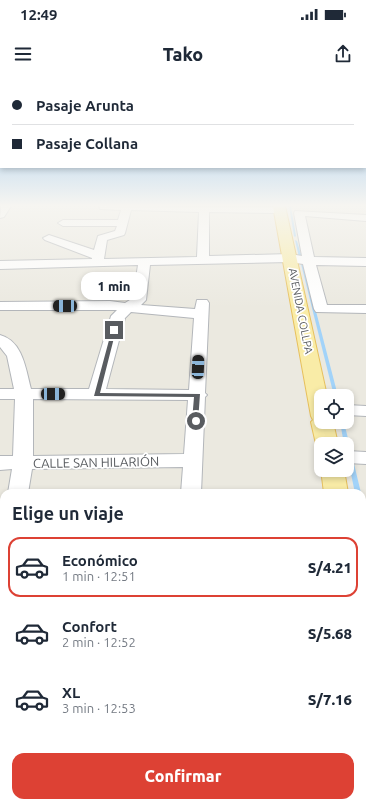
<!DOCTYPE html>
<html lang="es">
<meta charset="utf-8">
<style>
:root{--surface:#fff;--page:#f2f2f3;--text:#1f2937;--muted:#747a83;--line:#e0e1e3;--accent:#dd4134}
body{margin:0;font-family:Ubuntu,sans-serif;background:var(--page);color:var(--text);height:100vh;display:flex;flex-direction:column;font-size:15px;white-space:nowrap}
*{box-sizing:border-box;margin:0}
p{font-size:13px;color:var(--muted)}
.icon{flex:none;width:22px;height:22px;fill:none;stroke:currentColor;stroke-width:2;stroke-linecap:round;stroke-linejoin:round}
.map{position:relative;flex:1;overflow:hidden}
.panel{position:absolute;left:0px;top:409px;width:366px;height:318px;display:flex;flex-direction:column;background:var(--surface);border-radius:12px 12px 0 0;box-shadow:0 2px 6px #0003}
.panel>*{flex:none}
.guide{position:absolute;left:0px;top:0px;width:366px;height:88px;box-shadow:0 2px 6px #0003;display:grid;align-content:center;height:88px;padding:0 12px;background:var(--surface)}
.tools{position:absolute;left:314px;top:309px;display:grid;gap:8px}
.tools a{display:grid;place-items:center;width:40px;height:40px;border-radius:8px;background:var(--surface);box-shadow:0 2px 6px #0003;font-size:20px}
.end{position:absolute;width:18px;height:18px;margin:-9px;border:5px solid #595c60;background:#fff;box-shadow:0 0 0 2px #fff}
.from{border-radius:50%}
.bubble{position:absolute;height:28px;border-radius:12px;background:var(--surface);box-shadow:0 2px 6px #0003;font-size:13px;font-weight:800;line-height:28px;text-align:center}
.car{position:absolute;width:12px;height:24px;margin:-12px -6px;border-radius:5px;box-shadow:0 0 3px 1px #0007;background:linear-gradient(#222 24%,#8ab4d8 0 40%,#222 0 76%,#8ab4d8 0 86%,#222 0)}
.guide b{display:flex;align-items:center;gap:14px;height:38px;font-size:15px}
.guide b+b{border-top:1px solid var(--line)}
.guide i{width:10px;height:10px;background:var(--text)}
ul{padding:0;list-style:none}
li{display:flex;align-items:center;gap:12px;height:60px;margin:0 8px 6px;padding:0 4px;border:2px solid transparent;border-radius:12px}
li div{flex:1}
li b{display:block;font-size:15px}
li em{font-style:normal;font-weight:800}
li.selected{border-color:var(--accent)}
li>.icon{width:36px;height:36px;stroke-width:1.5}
h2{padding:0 12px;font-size:18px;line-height:48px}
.primary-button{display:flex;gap:8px;margin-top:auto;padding:8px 12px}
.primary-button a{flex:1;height:46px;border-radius:12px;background:var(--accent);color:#fff;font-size:16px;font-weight:800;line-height:46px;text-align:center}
.status{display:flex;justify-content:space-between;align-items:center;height:28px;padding:0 20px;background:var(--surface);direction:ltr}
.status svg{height:11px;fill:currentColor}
header{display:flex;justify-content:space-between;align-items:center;height:52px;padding:0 12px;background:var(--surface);font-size:18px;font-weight:800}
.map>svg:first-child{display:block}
</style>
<div class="status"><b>12:49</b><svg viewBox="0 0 49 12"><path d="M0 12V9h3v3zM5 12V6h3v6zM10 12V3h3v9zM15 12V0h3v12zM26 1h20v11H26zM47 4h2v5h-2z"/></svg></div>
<header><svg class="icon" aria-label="menu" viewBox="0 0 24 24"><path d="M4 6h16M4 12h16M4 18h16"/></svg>Tako<svg class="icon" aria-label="share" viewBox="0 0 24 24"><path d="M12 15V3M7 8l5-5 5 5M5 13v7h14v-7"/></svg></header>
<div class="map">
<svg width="366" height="727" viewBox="0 0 366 727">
<rect width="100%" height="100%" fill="#ebe9e0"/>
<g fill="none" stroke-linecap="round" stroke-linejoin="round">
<path fill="#a2d3f9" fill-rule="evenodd" d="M 289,126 L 291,126 L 296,156 L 295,157 L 294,156 Z
M 295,160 L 297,161 L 302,178 L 299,177 Z
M 301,184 L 304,185 L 338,316 L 334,316 Z
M 340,342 L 344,342 L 361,413 L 355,413 L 347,375 L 347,364 L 344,364 Z
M 362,428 L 364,429 L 366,435 L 366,449 L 364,449 L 362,442 Z"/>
<defs>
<path id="minor" d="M 1,126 L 11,126 L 4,137 L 0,138 Z
M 99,126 L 279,127 L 284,130 L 279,133 L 209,132 L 209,176 L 290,174 L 302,176 L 294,133 L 295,131 L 366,135 L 366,141 L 305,136 L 314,177 L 366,178 L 366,186 L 316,185 L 327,225 L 366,225 L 366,233 L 316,232 L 314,229 L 303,184 L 290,182 L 150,185 L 146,220 L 141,225 L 195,229 L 197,220 L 207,220 L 209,223 L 205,313 L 207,315 L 205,317 L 201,413 L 181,413 L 183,387 L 32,389 L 28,413 L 8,413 L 12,389 L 0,390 L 0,376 L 13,376 L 15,319 L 0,319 L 0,309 L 14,309 L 7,276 L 0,267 L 0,255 C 23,261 26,290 31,309 L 89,309 L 111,236 L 117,230 L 0,230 L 0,222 L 110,221 L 125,223 L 133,218 L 138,185 L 0,189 L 0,181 L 92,179 L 92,178 L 45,160 L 43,158 L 49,155 L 94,170 L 98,156 L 115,151 L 117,146 L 63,146 L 58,143 L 63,140 L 118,140 L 121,130 L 100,129 ZM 131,130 L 199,132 L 197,177 L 104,179 L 107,160 L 124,155 L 125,153 ZM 131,232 L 194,238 L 189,310 L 106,309 L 125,238 ZM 33,319 L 188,320 L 184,374 L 33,376 Z
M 347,325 L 366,326 L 366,336 L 347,335 Z
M 347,371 L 366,372 L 366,384 L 347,383 Z
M 4,505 L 4,554 L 0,555 L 0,506 Z
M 158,723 L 190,723 L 189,727 L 157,727 Z"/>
<path id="major" d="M 273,126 L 285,126 L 327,316 L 321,316 L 321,342 L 333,342 L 338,364 L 321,364 L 321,369 L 316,364 L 311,342 L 313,340 L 311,336 Z
M 321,389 L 344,390 L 348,413 L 324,413 Z
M 362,533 L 366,534 L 366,581 L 362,580 Z"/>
</defs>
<use href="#minor" stroke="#b3b6ba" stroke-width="2"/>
<use href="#major" stroke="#e7c05d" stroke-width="2"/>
<use href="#minor" fill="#fff" fill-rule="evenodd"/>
<use href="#major" fill="#f9eca7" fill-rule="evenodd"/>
</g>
<linearGradient id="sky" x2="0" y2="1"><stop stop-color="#8cc0ef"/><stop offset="0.55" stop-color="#f6f5f1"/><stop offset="1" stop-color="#f6f5f1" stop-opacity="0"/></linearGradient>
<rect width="366" height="228" fill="url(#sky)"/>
<path fill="#595c60" d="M 112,249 L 116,250 L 100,313 L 200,314 L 198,342 L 192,341 L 194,317 L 94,316 Z"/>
<g text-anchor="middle" stroke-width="3.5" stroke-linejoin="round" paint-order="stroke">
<g font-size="11" fill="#595c60" stroke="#fff">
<text transform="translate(301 231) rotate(79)" y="4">AVENIDA COLLPA</text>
</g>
<g font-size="13" fill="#595c60" stroke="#fff">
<text transform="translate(96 382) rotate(-1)" y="5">CALLE SAN HILARIÓN</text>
</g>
</g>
</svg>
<div class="tools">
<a><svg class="icon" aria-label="locate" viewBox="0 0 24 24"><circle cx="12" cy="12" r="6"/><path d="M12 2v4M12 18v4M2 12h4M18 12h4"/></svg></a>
<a><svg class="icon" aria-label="layers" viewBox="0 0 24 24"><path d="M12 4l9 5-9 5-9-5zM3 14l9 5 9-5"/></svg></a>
</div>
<i class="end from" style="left:196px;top:341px"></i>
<i class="end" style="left:114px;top:250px"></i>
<div class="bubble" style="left:81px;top:192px;width:66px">1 min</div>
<i class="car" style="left:65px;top:226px;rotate:270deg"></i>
<i class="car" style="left:198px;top:287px;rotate:2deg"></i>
<i class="car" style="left:53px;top:314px;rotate:90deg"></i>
<div class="guide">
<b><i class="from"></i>Pasaje Arunta</b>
<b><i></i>Pasaje Collana</b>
</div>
<section class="panel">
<h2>Elige un viaje</h2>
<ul>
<li class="selected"><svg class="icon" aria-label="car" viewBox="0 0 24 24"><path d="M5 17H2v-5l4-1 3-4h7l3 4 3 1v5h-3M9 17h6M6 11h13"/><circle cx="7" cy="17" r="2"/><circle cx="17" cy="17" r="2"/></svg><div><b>Económico</b><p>1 min · 12:51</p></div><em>S/4.21</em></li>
<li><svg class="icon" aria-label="car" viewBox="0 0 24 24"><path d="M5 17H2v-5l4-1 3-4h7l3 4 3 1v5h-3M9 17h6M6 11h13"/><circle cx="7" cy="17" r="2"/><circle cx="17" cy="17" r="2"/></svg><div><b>Confort</b><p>2 min · 12:52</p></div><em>S/5.68</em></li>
<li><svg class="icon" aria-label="car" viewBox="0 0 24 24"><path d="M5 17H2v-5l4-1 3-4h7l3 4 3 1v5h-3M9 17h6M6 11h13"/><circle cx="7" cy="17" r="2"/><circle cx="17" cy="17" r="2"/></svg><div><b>XL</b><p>3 min · 12:53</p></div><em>S/7.16</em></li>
</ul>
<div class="primary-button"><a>Confirmar</a></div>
</section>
</div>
